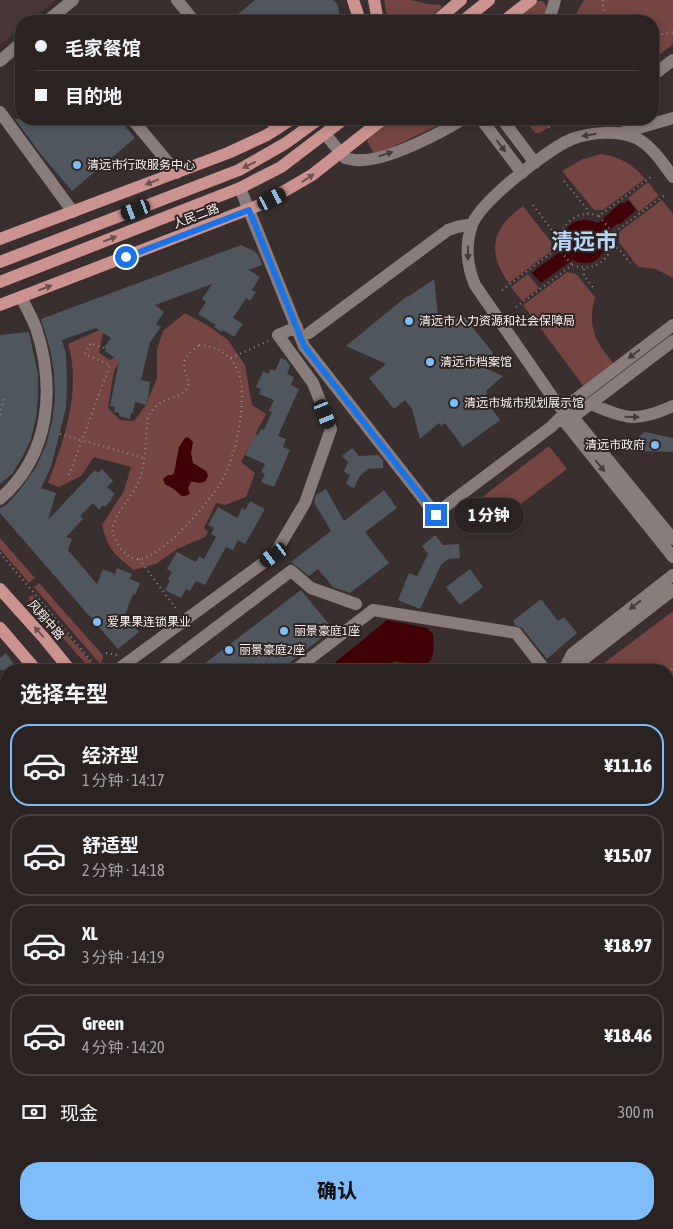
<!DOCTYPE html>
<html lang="zh">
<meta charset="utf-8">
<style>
:root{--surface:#2b2322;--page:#332b2a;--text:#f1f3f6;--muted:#a6a4a5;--line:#474040;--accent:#7ebdf9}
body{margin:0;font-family:"Asap Condensed","Noto Sans SC",sans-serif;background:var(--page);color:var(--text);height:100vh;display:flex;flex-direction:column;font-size:19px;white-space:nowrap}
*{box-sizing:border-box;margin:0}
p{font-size:16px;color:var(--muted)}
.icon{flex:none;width:28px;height:28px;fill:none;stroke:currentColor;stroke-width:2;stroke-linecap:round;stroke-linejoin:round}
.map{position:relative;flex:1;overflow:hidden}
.side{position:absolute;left:0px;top:664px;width:674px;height:566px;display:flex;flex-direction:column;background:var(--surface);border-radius:20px 20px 0 0;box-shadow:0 2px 8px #0003,0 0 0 1px var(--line)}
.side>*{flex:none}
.hud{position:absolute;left:15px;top:15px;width:644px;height:110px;border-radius:20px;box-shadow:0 2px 8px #0003,0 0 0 1px var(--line);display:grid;align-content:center;height:110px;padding:0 20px;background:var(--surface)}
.end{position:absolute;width:22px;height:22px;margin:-11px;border:6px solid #1a73e8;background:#fff;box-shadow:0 0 0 2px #fff}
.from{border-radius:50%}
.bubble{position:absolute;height:35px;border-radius:18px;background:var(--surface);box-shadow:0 2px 8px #0003,0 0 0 1px var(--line);font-size:16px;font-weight:800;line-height:35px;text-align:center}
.car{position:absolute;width:15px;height:30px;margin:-15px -8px;border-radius:6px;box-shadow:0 0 4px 1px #0007;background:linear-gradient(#222 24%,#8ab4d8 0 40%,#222 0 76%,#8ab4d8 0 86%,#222 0)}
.hud b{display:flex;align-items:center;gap:18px;height:48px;font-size:19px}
.hud b+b{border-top:1px solid var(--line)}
.hud i{width:12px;height:12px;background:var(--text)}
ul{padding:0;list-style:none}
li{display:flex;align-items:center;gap:15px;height:82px;margin:0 10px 8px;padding:0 10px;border:2px solid var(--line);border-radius:20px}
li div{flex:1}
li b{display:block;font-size:19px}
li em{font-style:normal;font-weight:800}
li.active{border-color:var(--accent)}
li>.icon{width:45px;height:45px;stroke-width:1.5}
h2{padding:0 20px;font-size:22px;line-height:60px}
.pay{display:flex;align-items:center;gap:12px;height:55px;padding:0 20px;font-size:19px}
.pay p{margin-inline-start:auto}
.primary-button{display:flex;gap:10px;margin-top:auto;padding:10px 20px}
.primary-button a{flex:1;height:58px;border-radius:20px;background:var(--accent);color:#111;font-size:20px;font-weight:800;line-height:58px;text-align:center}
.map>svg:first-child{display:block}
</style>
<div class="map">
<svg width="673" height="1229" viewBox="0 0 673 1229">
<rect width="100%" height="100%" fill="#392f2e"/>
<path fill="#483736" d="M 0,0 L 56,0 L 29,21 L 21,21 L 21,28 L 0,45 Z"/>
<path fill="#744541" d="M 384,0 L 411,0 L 427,4 L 440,5 L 442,7 L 425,21 L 388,21 Z
M 584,0 L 673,0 L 673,44 L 653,60 L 652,21 L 572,21 Z
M 535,1 L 542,1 L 546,5 L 546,12 L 541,21 L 510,21 Z
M 390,119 L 451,119 L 382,152 L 373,152 L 367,141 L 369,136 Z
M 524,119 L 563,119 L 539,133 L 535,133 Z
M 601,154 C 620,157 633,164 645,179 L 603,210 L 594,210 L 562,171 L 583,159 Z
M 648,182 L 659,196 L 639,212 L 628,198 Z
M 662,200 L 673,214 L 673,278 L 656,269 L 638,267 L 619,242 L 619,232 Z
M 523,206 L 551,242 L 551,251 L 509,283 C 486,252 492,228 523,206 Z
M 567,272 L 576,274 L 595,297 C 587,328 595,341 614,364 L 585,388 L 523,305 Z
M 528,274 L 539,288 L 522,301 L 511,287 Z
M 185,313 L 207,325 L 228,340 L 245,365 L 252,405 L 266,414 L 241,462 L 255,473 L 246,497 L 225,505 L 216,503 L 204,528 L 208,532 L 205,537 L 177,549 L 156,564 L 134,570 C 114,554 108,550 102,525 L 124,491 L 131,467 L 94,457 L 81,476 L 59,487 L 48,483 C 64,440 82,389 68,344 L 104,328 L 99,353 L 110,360 L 119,354 L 121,360 L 114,371 L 108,408 L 120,420 L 134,421 L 146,405 L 157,378 L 157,349 L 163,331 Z
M 549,446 L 567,469 L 481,534 L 464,511 Z
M 0,538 L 35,578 L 29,583 L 0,549 Z
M 39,583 L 100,652 L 103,656 L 101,665 L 34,587 Z
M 32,595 L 98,670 L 91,670 L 28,598 Z
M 673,611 L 673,814 L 668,817 L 668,670 L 595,670 Z
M 6,824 L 6,1009 L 0,1001 L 0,829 Z
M 673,884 L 673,983 L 668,988 L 668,887 Z
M 6,1223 L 6,1224 L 120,1224 L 110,1229 L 0,1229 L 0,1227 Z"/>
<path fill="#410005" d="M 628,200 L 636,210 L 620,224 L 618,223 L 606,233 C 607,255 595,270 572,260 L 541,283 L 532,273 L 536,269 L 564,249 C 559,226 578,214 598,223 L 622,202 L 624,204 Z
M 188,437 L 193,442 L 191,453 L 193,463 L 206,471 L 208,475 C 205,487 198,481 191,482 L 188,488 L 190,494 C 180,499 180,493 172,488 C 170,486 167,486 165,484 L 163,479 L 168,475 L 172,475 L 174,473 L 179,447 L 185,438 Z
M 387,620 L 427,628 L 433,634 C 437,673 423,665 394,661 L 384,670 L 326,670 Z
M 673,983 L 673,1229 L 110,1229 L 120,1224 L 668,1224 L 668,988 Z"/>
<path fill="#4f565d" d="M 255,0 L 333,0 L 338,5 L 340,21 L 230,21 Z
M 15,119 L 119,119 L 135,138 L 72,191 L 39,152 Z
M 241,245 L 254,251 L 259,256 L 262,265 L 249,270 L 260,277 L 252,290 L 256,292 L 250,301 L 246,298 L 233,318 L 243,324 L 234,337 L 223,330 L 222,332 L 214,327 L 216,325 L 198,314 L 206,302 L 202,299 L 212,284 L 155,305 L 164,312 L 156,324 L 161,327 L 150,342 L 141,380 L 150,382 L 148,400 L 147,400 L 146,405 L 135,402 L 133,413 L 131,413 L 130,419 L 119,416 L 119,413 L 114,412 L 115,407 L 110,406 L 119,361 L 105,351 L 106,349 L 104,348 L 111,338 L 96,328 L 62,340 L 66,354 L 67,384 L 66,408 L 51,467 L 41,488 L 56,493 L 48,520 L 95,470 L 98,473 L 102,469 L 113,481 L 107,487 L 115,494 L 111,498 L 112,499 L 105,507 L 103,505 L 99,510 L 93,503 L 80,516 L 83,519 L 66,537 L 72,539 L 68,550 L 97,584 L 103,569 L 115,574 L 117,568 L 132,574 L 130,579 L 140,583 L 135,595 L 133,594 L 125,615 L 139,632 L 118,649 L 0,513 L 0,508 L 6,505 L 19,491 L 36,467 L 46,445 L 52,422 L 55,398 L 54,373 L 50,349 L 41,319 Z
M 434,279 L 438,315 L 446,326 L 462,314 L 493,353 L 479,365 L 503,376 L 486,391 L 487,394 L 483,397 L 500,420 L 463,447 L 445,423 L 441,426 L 439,423 L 420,439 L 412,409 L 405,400 L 394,409 L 369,378 L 386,364 L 346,346 L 407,296 L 408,297 Z
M 29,332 L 38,375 L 38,397 L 36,418 L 31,439 L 22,458 L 12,474 L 0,484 L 0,335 Z
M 281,358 L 286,360 L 290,366 L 287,374 L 294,377 L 291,385 L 299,389 L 278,436 L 286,439 L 283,447 L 290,450 L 274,487 L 261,482 L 265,474 L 261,472 L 265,464 L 245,455 L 255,434 L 258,435 L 261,429 L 264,430 L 272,412 L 269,411 L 274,400 L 259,394 L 261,389 L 256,387 L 263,371 L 268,374 L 271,369 L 275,371 Z
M 645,432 L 673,438 L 673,452 L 641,451 L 634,440 Z
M 352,448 L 359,456 L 378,455 L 383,460 L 383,468 L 368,469 L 359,477 L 354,488 L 346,484 L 350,475 L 344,472 L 348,462 L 342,456 Z
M 326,489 L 344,521 L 384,490 L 397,508 L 365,532 L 389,563 L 350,593 L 333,587 L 318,569 L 309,576 L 291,562 L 331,531 L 314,502 L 316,495 Z
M 250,501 L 265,509 L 245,544 L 238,540 L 233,550 L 226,547 L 205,585 L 196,581 L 190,591 L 186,589 L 181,598 L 165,590 L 170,581 L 168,579 L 172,572 L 167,569 L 177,552 L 196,562 L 199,556 L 204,559 L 216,537 L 211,534 L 214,528 L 208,525 L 218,507 L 237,518 L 242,508 L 245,510 Z
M 435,535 L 443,545 L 459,544 L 460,558 L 448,559 L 441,565 L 420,609 L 398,600 L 409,573 L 417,576 L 428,554 L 422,546 Z
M 470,569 L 483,587 L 460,605 L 446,587 Z
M 301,590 L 333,629 L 280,670 L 196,670 Z
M 541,599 L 558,621 L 564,617 L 577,633 L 547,659 L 522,628 L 515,625 L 513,621 Z
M 6,653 L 18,670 L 0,670 L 0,658 Z"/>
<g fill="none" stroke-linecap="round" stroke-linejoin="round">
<path stroke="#938b8a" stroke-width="2" stroke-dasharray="1 4" stroke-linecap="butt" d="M 603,0 L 604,21
M 613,21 L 616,21
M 652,36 L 673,32
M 543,119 L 551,130
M 564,181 L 587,209 L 588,214
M 533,205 L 555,234 L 559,234
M 599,216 L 613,233
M 612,246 L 619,249 L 630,263
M 558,248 L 572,265
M 584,269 L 584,276 L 595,290
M 502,290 L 558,248 C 557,227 577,207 599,216 L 652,176
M 516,307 L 572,265 C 595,274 615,257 613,233 L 666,194
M 199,345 C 230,348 242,367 242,396 C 241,426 235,458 220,484 C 209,502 160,560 138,559 C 131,559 127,555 122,550 C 118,545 114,539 113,533 C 109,521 130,499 136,487 C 147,465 145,441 148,417 C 159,394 183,401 188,386 C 190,381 186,376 185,371 C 181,359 191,351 199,345 Z
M 231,358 L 268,341
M 0,415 L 4,397
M 60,434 L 144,458
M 69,475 L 110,365 L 85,354 L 91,343 L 104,348
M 0,553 L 99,670
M 139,559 L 178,611
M 106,653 L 117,655
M 668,673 L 673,668
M 668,713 L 673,712
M 668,765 L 673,765
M 668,905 L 673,902
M 668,928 L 673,925
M 668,943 L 673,930
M 668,986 L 673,980
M 0,1061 L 4,1065 L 0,1068
M 21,1229 L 29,1224
M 66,1229 L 74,1224
M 104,1229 L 115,1224"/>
<path stroke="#897d7c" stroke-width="12" d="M 177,0 L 194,21
M 47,21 L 73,0
M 549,21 L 555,0
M 0,61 L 21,43
M 652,76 L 673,60
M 0,112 L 73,212
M 132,119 L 177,173
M 270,119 L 277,129
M 481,119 L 522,173
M 502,119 L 535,163
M 621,133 L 673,118
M 325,134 L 345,158 C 350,159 356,161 361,160 C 389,160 439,134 463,119
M 673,177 C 663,163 652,146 636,138 C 618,130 591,132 572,139 C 549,148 480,202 472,225 C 465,245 467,266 475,285 L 553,398 L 565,413 L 573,417 L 673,341
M 240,188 L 304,346 L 436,515
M 673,325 L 568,405 L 564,421 L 673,557
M 309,333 L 448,230 L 457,227 L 472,224
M 591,404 C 627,419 636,423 673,406
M 573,417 L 673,539
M 0,499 C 50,455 56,389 36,328 C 32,318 26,307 21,297
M 447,505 L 551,427 L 565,413
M 566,666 L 572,654 L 673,575
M 566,666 L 580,662 L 673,590
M 117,670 L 274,555 L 305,503 L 331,429 L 313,383 L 278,335 L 297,327
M 160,670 L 291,571 L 311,588 L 356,604
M 295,670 L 373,610 L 516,633 L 545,670
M 0,749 L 6,757
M 0,820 L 6,815
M 668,831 L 673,828
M 0,1014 L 6,1022
M 0,1167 L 6,1163"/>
<path stroke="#cc938e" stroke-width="12" d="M 353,0 L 360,21
M 374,0 L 378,21
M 436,21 L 461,0
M 463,21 L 489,0
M 504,21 L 531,0
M 0,239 L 228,153 L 267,135 L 292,119
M 0,262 L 239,170 L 286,143 L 319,119
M 0,282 L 240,188 L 281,167 L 344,119
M 0,305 L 262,204 L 312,175 L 383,119
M 0,589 L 44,638 L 70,670
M 0,628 L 36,670
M 668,852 L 673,849
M 668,871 L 673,868
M 0,1185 L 6,1181
M 0,1204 L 6,1200
M 246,1224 L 247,1229
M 260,1224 L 261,1229"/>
</g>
<defs><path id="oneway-solid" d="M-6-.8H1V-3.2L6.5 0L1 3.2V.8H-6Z" transform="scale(1.25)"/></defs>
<g fill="#463b3a">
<use href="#oneway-solid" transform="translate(589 135) rotate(171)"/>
<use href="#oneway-solid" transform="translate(501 146) rotate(53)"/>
<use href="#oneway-solid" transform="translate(386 154) rotate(-18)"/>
<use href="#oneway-solid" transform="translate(468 253) rotate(91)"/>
<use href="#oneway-solid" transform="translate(634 354) rotate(143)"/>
<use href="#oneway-solid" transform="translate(632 417) rotate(1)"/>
<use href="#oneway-solid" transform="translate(600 466) rotate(51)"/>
<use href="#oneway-solid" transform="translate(635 605) rotate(142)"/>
</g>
<g fill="#6e514e">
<use href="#oneway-solid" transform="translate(249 165) rotate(154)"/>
<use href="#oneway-solid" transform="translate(308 178) rotate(-33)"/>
<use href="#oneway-solid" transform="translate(152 182) rotate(159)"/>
<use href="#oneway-solid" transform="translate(110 239) rotate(-21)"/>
<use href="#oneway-solid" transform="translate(45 288) rotate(-21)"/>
<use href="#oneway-solid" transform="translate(39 632) rotate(-132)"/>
</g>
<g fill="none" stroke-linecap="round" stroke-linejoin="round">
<path stroke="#1a73e8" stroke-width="6" d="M 126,257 L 249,210 L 304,346 L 436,515"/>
</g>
<g fill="#7ebdf9" stroke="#2f2524" stroke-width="2">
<circle cx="77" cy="165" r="5"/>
<circle cx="409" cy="321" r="5"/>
<circle cx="430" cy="362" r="5"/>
<circle cx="454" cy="403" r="5"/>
<circle cx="655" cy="445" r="5"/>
<circle cx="97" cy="622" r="5"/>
<circle cx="284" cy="631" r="5"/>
<circle cx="229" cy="650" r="5"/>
</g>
<g text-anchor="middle" stroke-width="4" stroke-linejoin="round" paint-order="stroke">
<g font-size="12" fill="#f9f3f2" stroke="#2f2524" text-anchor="start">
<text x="87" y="169">清远市行政服务中心</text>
<text x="419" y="325">清远市人力资源和社会保障局</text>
<text x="440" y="366">清远市档案馆</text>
<text x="464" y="407">清远市城市规划展示馆</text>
<text x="645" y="449" text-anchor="end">清远市政府</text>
<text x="107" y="626">爱果果连锁果业</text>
<text x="294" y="635">丽景豪庭1座</text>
<text x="239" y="654">丽景豪庭2座</text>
</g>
<g font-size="12" fill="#f9f3f2" stroke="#2f2524">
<text transform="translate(196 216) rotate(-21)" y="4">人民二路</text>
<text transform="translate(46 620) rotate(49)" y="4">风翔中路</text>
</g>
<g font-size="22" font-weight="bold" fill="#b4d6f8" stroke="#2f2524">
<text x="584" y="249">清远市</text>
</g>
</g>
</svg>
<i class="end from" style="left:126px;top:257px"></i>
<i class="end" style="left:436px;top:515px"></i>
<div class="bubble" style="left:454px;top:498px;width:70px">1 分钟</div>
<i class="car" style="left:272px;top:199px;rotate:63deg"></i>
<i class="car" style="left:136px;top:210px;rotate:249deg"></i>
<i class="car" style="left:325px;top:414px;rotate:158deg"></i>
<i class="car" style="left:274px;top:555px;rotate:234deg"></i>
<div class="hud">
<b><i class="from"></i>毛家餐馆</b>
<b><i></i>目的地</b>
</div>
<section class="side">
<h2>选择车型</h2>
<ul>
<li class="active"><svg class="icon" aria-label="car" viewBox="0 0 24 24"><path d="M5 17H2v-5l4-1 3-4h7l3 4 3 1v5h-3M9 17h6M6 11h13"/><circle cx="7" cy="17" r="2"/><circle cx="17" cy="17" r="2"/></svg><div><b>经济型</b><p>1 分钟 · 14:17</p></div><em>¥11.16</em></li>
<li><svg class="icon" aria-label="car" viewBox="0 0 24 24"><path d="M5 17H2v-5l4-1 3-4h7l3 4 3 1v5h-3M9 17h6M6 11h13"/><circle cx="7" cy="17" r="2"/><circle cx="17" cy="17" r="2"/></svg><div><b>舒适型</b><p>2 分钟 · 14:18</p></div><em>¥15.07</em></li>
<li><svg class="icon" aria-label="car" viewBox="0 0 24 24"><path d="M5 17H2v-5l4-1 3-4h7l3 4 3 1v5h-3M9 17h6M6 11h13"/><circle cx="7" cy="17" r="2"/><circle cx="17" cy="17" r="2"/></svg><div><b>XL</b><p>3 分钟 · 14:19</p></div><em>¥18.97</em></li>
<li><svg class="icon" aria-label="car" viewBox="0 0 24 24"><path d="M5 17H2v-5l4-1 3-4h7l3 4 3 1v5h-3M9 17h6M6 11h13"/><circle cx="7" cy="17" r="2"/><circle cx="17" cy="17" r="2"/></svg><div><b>Green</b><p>4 分钟 · 14:20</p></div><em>¥18.46</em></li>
</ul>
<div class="pay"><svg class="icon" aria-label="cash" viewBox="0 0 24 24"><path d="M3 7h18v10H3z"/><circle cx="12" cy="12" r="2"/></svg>现金<p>300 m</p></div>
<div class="primary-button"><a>确认</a></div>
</section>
</div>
